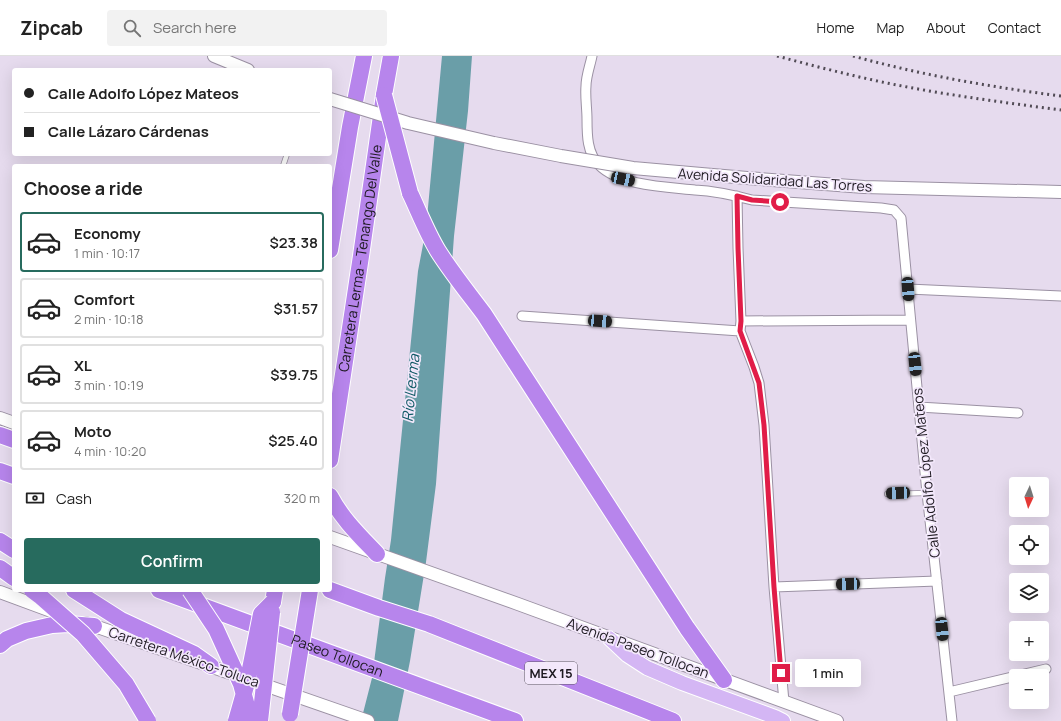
<!DOCTYPE html>
<meta charset="utf-8">
<style>
:root{--surface:#fff;--page:#f2f2f2;--text:#222;--muted:#767676;--line:#e0e0e0;--accent:#276b5e}
body{margin:0;font-family:Manrope,sans-serif;background:var(--page);color:var(--text);height:100vh;display:flex;flex-direction:column;font-size:15px;white-space:nowrap}
*{box-sizing:border-box;margin:0}
p{font-size:13px;color:var(--muted)}
.icon{flex:none;width:22px;height:22px;fill:none;stroke:currentColor;stroke-width:2;stroke-linecap:round;stroke-linejoin:round}
.map{position:relative;flex:1;overflow:hidden}
.panel{position:absolute;left:12px;top:108px;width:320px;height:428px;display:flex;flex-direction:column;background:var(--surface);border-radius:4px;box-shadow:0 4px 16px #0002}
.panel>*{flex:none}
.hud{position:absolute;left:12px;top:12px;width:320px;height:88px;border-radius:4px;box-shadow:0 4px 16px #0002;display:grid;align-content:center;height:88px;padding:0 12px;background:var(--surface)}
.needle{width:26px;rotate:184deg}
.fabs{position:absolute;left:1009px;top:421px;display:grid;gap:8px}
.fabs a{display:grid;place-items:center;width:40px;height:40px;border-radius:4px;background:var(--surface);box-shadow:0 4px 16px #0002;font-size:20px}
.end{position:absolute;width:18px;height:18px;margin:-9px;border:5px solid #e11d48;background:#fff;box-shadow:0 0 0 2px #fff}
.from{border-radius:50%}
.bubble{position:absolute;height:28px;border-radius:4px;background:var(--surface);box-shadow:0 4px 16px #0002;font-size:13px;font-weight:600;line-height:28px;text-align:center}
.car{position:absolute;width:12px;height:24px;margin:-12px -6px;border-radius:5px;box-shadow:0 0 3px 1px #0007;background:linear-gradient(#222 24%,#8ab4d8 0 40%,#222 0 76%,#8ab4d8 0 86%,#222 0)}
.hud b{display:flex;align-items:center;gap:14px;height:38px;font-size:15px}
.hud b+b{border-top:1px solid var(--line)}
.hud i{width:10px;height:10px;background:var(--text)}
ul{padding:0;list-style:none}
li{display:flex;align-items:center;gap:12px;height:60px;margin:0 8px 6px;padding:0 4px;border:2px solid var(--line);border-radius:4px}
li div{flex:1}
li b{display:block;font-size:15px}
li em{font-style:normal;font-weight:600}
li.current{border-color:var(--accent)}
li>.icon{width:36px;height:36px;stroke-width:1.5}
h2{padding:0 12px;font-size:18px;line-height:48px}
.pay{display:flex;align-items:center;gap:10px;height:44px;padding:0 12px;font-size:15px}
.pay p{margin-inline-start:auto}
.button{display:flex;gap:8px;margin-top:auto;padding:8px 12px}
.button a{flex:1;height:46px;border-radius:4px;background:var(--accent);color:#fff;font-size:16px;font-weight:600;line-height:46px;text-align:center}
header{display:flex;align-items:center;gap:24px;box-sizing:border-box;height:56px;padding:0 20px;background:var(--surface);border-bottom:1px solid var(--line)}
header strong{font-size:19px}
nav{display:flex;gap:22px;margin-inline-start:auto;font-size:14px}
.search{width:280px;height:36px;background:var(--page);display:flex;align-items:center;gap:10px;box-sizing:border-box;padding:0 14px;border-radius:4px;color:var(--muted);font-size:15px}
.map>svg:first-child{display:block}
</style>
<header>
<strong>Zipcab</strong>
<div class="search"><svg class="icon" aria-label="search" viewBox="0 0 24 24"><circle cx="10" cy="10" r="6"/><path d="M15 15l6 6"/></svg>Search here</div>
<nav><a>Home</a><a>Map</a><a>About</a><a>Contact</a></nav>
</header>
<div class="map">
<svg width="1061" height="665" viewBox="0 0 1061 665">
<rect width="100%" height="100%" fill="#e6dbee"/>
<path fill="#6a9ea8" d="M 442,0 L 472,0 L 468,55 L 454,180 L 436,428 L 426,506 L 410,605 L 398,665 L 361,665 L 372,622 L 385,522 L 391,484 L 418,215 L 426,173 Z"/>
<g fill="none" stroke-linecap="round" stroke-linejoin="round">
<defs>
<path id="lane" d="M 283,110 L 287,98
M 887,438 L 927,437"/>
<path id="street" d="M 592,0 C 590,10 586,20 586,30 C 585,41 587,52 587,63 C 587,79 587,97 599,109 C 619,130 668,131 695,134 C 714,135 733,139 752,144 L 881,152 L 894,154 L 901,162 L 927,437 L 952,665
M 737,140 L 738,192 L 741,265 L 740,275 L 754,311 L 759,327 L 764,369 L 774,531 L 784,646
M 908,233 L 1061,240
M 522,260 L 740,275
M 741,265 L 910,264
M 919,351 L 1018,357
M 774,531 L 937,525
M 949,636 L 1046,613"/>
<path id="secondary" d="M 214,0 L 248,14
M 747,122 L 864,131 L 1061,136
M 0,362 L 14,367
M 330,481 L 518,548 L 837,665
M 0,536 L 54,556
M 86,567 L 368,665"/>
<path id="primary" d="M 609,582 L 627,599 L 647,612 L 682,627 L 775,661 L 783,665"/>
<g id="highway">
<path d="M 410,137 C 419,156 427,177 438,195 C 452,217 469,238 484,258 L 687,572 L 724,624"/>
<path d="M 330,194 L 350,71 L 364,0"/>
<path d="M 0,379 L 14,384"/>
<path id="s1" d="M 330,404 L 361,200 L 384,39 L 391,0"/>
<path d="M 0,415 L 14,420"/>
<path d="M 330,440 C 342,463 360,480 377,498"/>
<path d="M 0,485 L 14,494"/>
<path d="M 0,512 L 14,522"/>
<path d="M 74,534 L 121,564 L 194,598 L 211,610"/>
<path id="s2" d="M 159,534 L 515,665"/>
<path d="M 330,534 L 379,552 L 429,568 L 673,665"/>
<path d="M 273,546 L 275,534"/>
<path d="M 0,589 L 7,583 L 26,575 L 52,569 L 68,568 L 94,570"/>
</g>
</defs>
<use href="#lane" stroke="#9b91a3" stroke-width="6"/>
<use href="#street" stroke="#9b91a3" stroke-width="11"/>
<use href="#secondary" stroke="#9b91a3" stroke-width="14"/>
<use href="#primary" stroke="#fff" stroke-width="16"/>
<use href="#highway" stroke="#fff" stroke-width="18"/>
<use href="#lane" stroke="#fff" stroke-width="4.5"/>
<use href="#street" stroke="#fff" stroke-width="9"/>
<use href="#secondary" stroke="#fff" stroke-width="12"/>
<use href="#primary" stroke="#d4b6f4" stroke-width="14"/>
<use href="#highway" stroke="#b785ec" stroke-width="16"/>
<path stroke="#514b55" stroke-width="3" stroke-dasharray="2 4" stroke-linecap="butt" d="M 777,0 C 818,11 860,22 902,30 C 954,40 1008,47 1061,54
M 853,0 C 921,19 991,31 1061,40"/>
<defs>
<path id="secondary-bridge" d="M 330,43 L 408,67 L 494,87 L 561,100 L 633,112 L 747,122"/>
<path id="highway-bridge" d="M 384,39 L 410,137
M 32,534 L 40,540 L 83,578 L 126,628 L 148,665
M 190,534 L 216,573 L 241,628 L 251,665
M 290,658 L 310,534
M 236,665 L 248,623 L 261,558 L 273,546
M 260,665 L 272,556"/>
</defs>
<use href="#secondary-bridge" stroke="#9b91a3" stroke-width="14" stroke-linecap="butt"/>
<use href="#highway-bridge" stroke="#fff" stroke-width="18" stroke-linecap="butt"/>
<use href="#secondary-bridge" stroke="#fff" stroke-width="12"/>
<use href="#highway-bridge" stroke="#b785ec" stroke-width="16"/>
</g>
<g fill="none" stroke-linecap="round" stroke-linejoin="round">
<path stroke="#e11d48" stroke-width="5" d="M 780,146 L 752,144 L 737,140 L 738,192 L 741,265 L 740,275 L 759,327 L 764,369 L 774,531 L 781,617"/>
</g>
<g text-anchor="middle" stroke-width="3.5" stroke-linejoin="round" paint-order="stroke">
<rect fill="#f3e8fb" stroke="#5d5762" stroke-width="1" x="525" y="606" width="52" height="22" rx="3"/>
<g font-size="13" font-weight="bold" fill="#1d1920">
<text x="551" y="622">MEX 15</text>
</g>
<g font-size="14" fill="#1d1920" stroke="#f3e8fb">
<text transform="translate(775 124) rotate(4)" y="5">Avenida Solidaridad Las Torres</text>
<text dy="5" stroke="none"><textPath href="#s1" startOffset="204">Carretera Lerma - Tenango Del Valle</textPath></text>
<text transform="translate(926 417) rotate(-96)" y="5">Calle Adolfo López Mateos</text>
<text transform="translate(638 592) rotate(20)" y="5">Avenida Paseo Tollocan</text>
<text dy="5" stroke="none"><textPath href="#s2" startOffset="190">Paseo Tollocan</textPath></text>
<text transform="translate(184 601) rotate(19)" y="5">Carretera México-Toluca</text>
</g>
<g font-size="15" font-style="italic" fill="#125b67" stroke="#f3e8fb">
<text transform="translate(411 332) rotate(-84)" y="5">Río Lerma</text>
</g>
</g>
</svg>
<div class="fabs">
<a><svg class="needle" viewBox="-14 -14 28 28"><path d="M0-13l5 13h-10z" fill="#e53935"/><path d="M0 13l5-13h-10z" fill="#767676"/></svg></a>
<a><svg class="icon" aria-label="locate" viewBox="0 0 24 24"><circle cx="12" cy="12" r="6"/><path d="M12 2v4M12 18v4M2 12h4M18 12h4"/></svg></a>
<a><svg class="icon" aria-label="layers" viewBox="0 0 24 24"><path d="M12 4l9 5-9 5-9-5zM3 14l9 5 9-5"/></svg></a>
<a>+</a>
<a>−</a>
</div>
<i class="end from" style="left:780px;top:146px"></i>
<i class="end" style="left:781px;top:617px"></i>
<div class="bubble" style="left:795px;top:603px;width:66px">1 min</div>
<i class="car" style="left:623px;top:123px;rotate:102deg"></i>
<i class="car" style="left:908px;top:233px;rotate:176deg"></i>
<i class="car" style="left:600px;top:265px;rotate:94deg"></i>
<i class="car" style="left:915px;top:308px;rotate:174deg"></i>
<i class="car" style="left:898px;top:437px;rotate:268deg"></i>
<i class="car" style="left:848px;top:528px;rotate:268deg"></i>
<i class="car" style="left:942px;top:573px;rotate:174deg"></i>
<div class="hud">
<b><i class="from"></i>Calle Adolfo López Mateos</b>
<b><i></i>Calle Lázaro Cárdenas</b>
</div>
<section class="panel">
<h2>Choose a ride</h2>
<ul>
<li class="current"><svg class="icon" aria-label="car" viewBox="0 0 24 24"><path d="M5 17H2v-5l4-1 3-4h7l3 4 3 1v5h-3M9 17h6M6 11h13"/><circle cx="7" cy="17" r="2"/><circle cx="17" cy="17" r="2"/></svg><div><b>Economy</b><p>1 min · 10:17</p></div><em>$23.38</em></li>
<li><svg class="icon" aria-label="car" viewBox="0 0 24 24"><path d="M5 17H2v-5l4-1 3-4h7l3 4 3 1v5h-3M9 17h6M6 11h13"/><circle cx="7" cy="17" r="2"/><circle cx="17" cy="17" r="2"/></svg><div><b>Comfort</b><p>2 min · 10:18</p></div><em>$31.57</em></li>
<li><svg class="icon" aria-label="car" viewBox="0 0 24 24"><path d="M5 17H2v-5l4-1 3-4h7l3 4 3 1v5h-3M9 17h6M6 11h13"/><circle cx="7" cy="17" r="2"/><circle cx="17" cy="17" r="2"/></svg><div><b>XL</b><p>3 min · 10:19</p></div><em>$39.75</em></li>
<li><svg class="icon" aria-label="car" viewBox="0 0 24 24"><path d="M5 17H2v-5l4-1 3-4h7l3 4 3 1v5h-3M9 17h6M6 11h13"/><circle cx="7" cy="17" r="2"/><circle cx="17" cy="17" r="2"/></svg><div><b>Moto</b><p>4 min · 10:20</p></div><em>$25.40</em></li>
</ul>
<div class="pay"><svg class="icon" aria-label="cash" viewBox="0 0 24 24"><path d="M3 7h18v10H3z"/><circle cx="12" cy="12" r="2"/></svg>Cash<p>320 m</p></div>
<div class="button"><a>Confirm</a></div>
</section>
</div>
